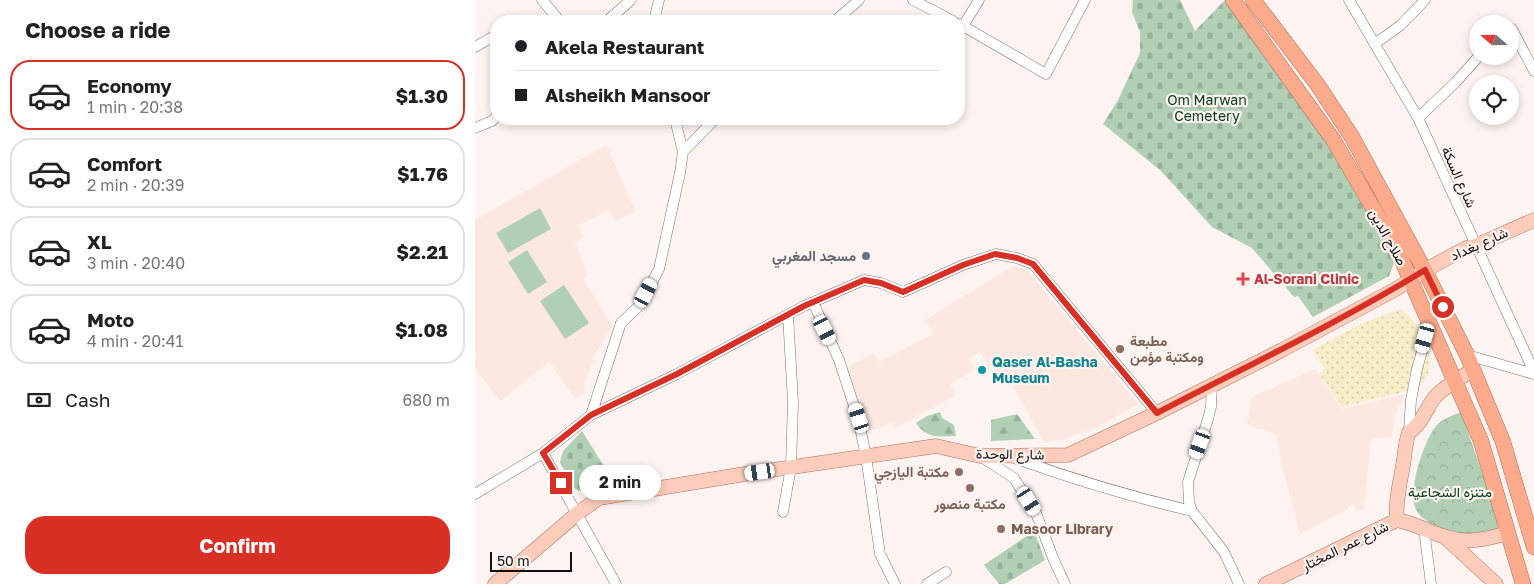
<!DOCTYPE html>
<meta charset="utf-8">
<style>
:root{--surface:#fff;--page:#f6f6f6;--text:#202124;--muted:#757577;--line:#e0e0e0;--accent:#d93025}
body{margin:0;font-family:"Golos Text",Vazirmatn,sans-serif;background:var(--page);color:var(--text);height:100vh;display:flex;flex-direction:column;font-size:19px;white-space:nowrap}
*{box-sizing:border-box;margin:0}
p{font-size:16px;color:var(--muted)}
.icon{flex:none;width:28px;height:28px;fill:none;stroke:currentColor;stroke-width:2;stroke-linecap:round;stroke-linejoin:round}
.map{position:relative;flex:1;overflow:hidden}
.side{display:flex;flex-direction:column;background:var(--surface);width:475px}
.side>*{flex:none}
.hud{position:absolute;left:15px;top:15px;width:475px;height:110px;border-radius:20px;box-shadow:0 2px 8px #0003;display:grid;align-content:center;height:110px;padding:0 25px;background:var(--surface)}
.needle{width:32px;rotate:290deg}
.fabs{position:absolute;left:994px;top:15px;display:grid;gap:10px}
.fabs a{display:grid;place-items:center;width:50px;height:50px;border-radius:50%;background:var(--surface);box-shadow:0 2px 8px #0003;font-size:25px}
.scale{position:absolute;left:15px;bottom:12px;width:82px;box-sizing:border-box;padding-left:5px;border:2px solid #120e0c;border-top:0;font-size:14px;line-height:18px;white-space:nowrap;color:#120e0c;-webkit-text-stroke:4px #fdf4f1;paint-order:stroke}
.end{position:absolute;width:22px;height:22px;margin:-11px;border:6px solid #d93025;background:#fff;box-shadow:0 0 0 2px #fff}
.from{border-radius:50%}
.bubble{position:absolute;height:35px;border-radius:18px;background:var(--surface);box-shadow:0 2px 8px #0003;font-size:16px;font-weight:700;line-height:35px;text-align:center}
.car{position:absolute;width:15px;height:30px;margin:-15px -8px;border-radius:6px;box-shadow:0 0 4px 1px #0007;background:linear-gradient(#fff 24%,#345 0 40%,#fff 0 76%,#345 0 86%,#fff 0)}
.hud b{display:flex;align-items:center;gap:18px;height:48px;font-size:19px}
.hud b+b{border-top:1px solid var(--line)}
.hud i{width:12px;height:12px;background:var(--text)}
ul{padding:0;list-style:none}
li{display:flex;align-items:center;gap:15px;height:70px;margin:0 10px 8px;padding:0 15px;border:2px solid var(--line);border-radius:20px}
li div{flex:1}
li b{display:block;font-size:19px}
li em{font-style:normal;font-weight:700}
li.selected{border-color:var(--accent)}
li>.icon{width:45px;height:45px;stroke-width:1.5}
h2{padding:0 25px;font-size:22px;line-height:60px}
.pay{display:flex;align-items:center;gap:12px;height:55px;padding:0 25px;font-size:19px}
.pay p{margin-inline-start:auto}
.button{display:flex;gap:10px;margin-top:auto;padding:10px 25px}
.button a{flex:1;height:58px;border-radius:20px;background:var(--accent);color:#fff;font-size:20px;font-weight:700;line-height:58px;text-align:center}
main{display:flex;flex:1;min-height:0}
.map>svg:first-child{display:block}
</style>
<main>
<section class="side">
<h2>Choose a ride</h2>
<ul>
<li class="selected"><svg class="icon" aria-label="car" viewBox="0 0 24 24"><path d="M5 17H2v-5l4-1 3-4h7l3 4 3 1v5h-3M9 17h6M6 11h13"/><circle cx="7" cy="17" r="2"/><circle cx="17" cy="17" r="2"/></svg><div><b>Economy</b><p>1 min · 20:38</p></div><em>$1.30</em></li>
<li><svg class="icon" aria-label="car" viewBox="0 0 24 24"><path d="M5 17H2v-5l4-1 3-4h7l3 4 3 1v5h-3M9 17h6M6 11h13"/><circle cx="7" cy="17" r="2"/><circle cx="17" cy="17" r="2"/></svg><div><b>Comfort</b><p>2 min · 20:39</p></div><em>$1.76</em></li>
<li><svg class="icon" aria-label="car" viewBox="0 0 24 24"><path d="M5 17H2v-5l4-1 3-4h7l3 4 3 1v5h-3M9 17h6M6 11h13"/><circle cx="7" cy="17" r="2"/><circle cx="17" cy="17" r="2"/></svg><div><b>XL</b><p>3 min · 20:40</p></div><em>$2.21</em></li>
<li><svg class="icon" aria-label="car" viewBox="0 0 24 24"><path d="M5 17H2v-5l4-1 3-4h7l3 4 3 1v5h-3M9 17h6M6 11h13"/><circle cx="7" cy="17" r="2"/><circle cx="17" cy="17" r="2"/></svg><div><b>Moto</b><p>4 min · 20:41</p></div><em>$1.08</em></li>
</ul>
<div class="pay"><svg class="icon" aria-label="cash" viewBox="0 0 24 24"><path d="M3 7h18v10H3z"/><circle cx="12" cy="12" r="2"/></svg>Cash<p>680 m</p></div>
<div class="button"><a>Confirm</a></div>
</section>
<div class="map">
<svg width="1059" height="584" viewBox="0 0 1059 584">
<defs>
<pattern id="forest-firs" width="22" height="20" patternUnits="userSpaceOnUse" patternTransform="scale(1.25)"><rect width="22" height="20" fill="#b0cfb4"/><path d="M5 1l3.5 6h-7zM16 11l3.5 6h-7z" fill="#96b19a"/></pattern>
<pattern id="sand-dots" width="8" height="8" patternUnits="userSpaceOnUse" patternTransform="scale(1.25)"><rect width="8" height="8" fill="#f7edc8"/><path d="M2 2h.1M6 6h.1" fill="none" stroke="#d3caab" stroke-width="1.8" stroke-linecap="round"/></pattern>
<pattern id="cemetery-stones" width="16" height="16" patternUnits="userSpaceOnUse" patternTransform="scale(1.25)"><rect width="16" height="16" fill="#b0cfb4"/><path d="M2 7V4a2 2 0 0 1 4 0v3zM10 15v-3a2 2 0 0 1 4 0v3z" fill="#96b19a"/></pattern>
<pattern id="park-crowns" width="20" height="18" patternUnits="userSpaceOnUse" patternTransform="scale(1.25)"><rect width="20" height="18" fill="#b0cfb4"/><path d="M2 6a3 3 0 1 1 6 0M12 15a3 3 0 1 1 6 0" fill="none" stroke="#96b19a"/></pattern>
</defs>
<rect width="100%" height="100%" fill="#fdf4f1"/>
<path fill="#fce8e0" d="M 131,145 L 161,211 L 141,221 L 134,210 L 103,226 L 109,237 L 100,242 L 113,275 L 108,278 L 138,327 L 122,350 L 109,384 L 110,393 L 100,398 L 74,362 L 26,401 L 0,370 L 0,360 L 3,358 L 0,353 L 0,220 Z
M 540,265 L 554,272 L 663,404 L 623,427 L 587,440 L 569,442 L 530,372 L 520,372 L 517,366 L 514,367 L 505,352 L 494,359 L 500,369 L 475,385 L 481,395 L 421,428 L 417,422 L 400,430 L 393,428 L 369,369 L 399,353 L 404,362 L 458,334 L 451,319 Z
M 840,369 L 867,409 L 930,394 L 919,419 L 917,438 L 896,438 L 889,509 L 882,512 L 877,503 L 870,511 L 825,534 L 807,467 L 801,434 L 772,425 L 777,397 Z"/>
<path fill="#b0cfb4" d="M 65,208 L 76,229 L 33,253 L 21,233 Z
M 52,250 L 72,282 L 53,294 L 33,262 Z
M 89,285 L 114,323 L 90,339 L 65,301 Z"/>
<path fill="url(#forest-firs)" d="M 465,412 L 467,418 L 479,425 L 481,436 C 464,437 450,438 441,423 L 452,416 Z
M 542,414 L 560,439 L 516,441 L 516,420 Z"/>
<path fill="url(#sand-dots)" d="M 925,309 C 942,317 959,352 954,371 C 952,377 947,383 944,388 L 867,407 L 844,374 L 850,369 L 837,350 L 886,324 Z"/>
<path fill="url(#cemetery-stones)" d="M 658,0 L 705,0 L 720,31 L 750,0 L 872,168 L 917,251 L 919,263 L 914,276 L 838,317 L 823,296 L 819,297 L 777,248 L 737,227 L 686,171 L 628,124 L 643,100 L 665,53 L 665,32 L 657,12 Z
M 107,431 L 135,476 L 135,487 L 104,491 L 99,488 L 85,462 L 88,451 Z
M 559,531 L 570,560 L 530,584 L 524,584 L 509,565 Z"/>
<path fill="url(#park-crowns)" d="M 986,412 L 1026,527 C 1021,529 1017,532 1012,533 C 992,538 947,528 940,507 C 933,490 949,438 963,424 C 969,418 979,415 986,412 Z"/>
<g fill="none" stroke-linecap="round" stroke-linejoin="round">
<defs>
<path id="minor" d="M 67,0 L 85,21
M 438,0 L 478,21
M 874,0 L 943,118 L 1059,372
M 132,21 L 156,0
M 179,21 L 184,0
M 360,21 L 384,0
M 484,24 L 488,26 L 504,0
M 488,26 L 571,74 L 610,0
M 1035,30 L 1037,29 L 1059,71
M 901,43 L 926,25 L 950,0
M 0,47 L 21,35
M 943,118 L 980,83 L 1004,56
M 0,128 L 17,121 L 21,117
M 208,152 L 240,119
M 338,302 L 364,360 L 383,418 L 391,456 L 405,554 L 420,584
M 992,355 L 1059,374
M 737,384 L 736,407 L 733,419 L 713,482 L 714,502 L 717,511 L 749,552 L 764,584
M 116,415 L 202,374 L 329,306 L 389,280 L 406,283 L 428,292 L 488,265 L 521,254 L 542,258 L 558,264 L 682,413
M 934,432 L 936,400 L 942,369 L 955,323
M 68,453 L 141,584
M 505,456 L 539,478 L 561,513 L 578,558 L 590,584
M 539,458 C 597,479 657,497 717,511
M 0,494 L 68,453 L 116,415 L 146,323 L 165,305 L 184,269 L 205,173 L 208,152 L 200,119
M 308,512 L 316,467 L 318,402 L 313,315
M 949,529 L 956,584
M 452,584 L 471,572"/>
<path id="major" d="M 922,520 C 920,499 926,480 929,459 C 930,449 931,441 934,432 C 948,424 951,406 962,395 C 972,385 986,377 998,370
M 971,538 L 1021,584
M 20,584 L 103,513 L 124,498 L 270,474 L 461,446 L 505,456 L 593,455 L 682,413 L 807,350 L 921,289 L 956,267 L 991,248 L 1000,246 L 1059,220
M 791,584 L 922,520 C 939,523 954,532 971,537 C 992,544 1012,539 1033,533"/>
<path id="highway" d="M 758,0 L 859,141 L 922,249 L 1006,441 L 1048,584
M 778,0 L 842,84 L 877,137 L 950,271 L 992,355 L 1028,442 L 1059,547"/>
</defs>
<use href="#minor" stroke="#7f726d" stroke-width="11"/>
<use href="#major" stroke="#aa735f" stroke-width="15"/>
<use href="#highway" stroke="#aa735f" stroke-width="16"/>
<use href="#minor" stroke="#fff" stroke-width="10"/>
<use href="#major" stroke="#fdccba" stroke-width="14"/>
<use href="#highway" stroke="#fcaa8c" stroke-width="15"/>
</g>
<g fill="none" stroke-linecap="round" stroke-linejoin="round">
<path stroke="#d93025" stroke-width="6" d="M 86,483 L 68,453 L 116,415 L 202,374 L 329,306 L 389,280 L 406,283 L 428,292 L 488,265 L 520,254 L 542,258 L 558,264 L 682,413 C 772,366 863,323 950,270 L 968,307"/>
</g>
<circle fill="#6b7280" stroke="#fdf4f1" stroke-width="2" cx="391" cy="256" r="5"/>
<path fill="#e0444e" stroke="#fdf4f1" stroke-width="2" d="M765.5 271.5h5v5h5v5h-5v5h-5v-5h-5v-5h5z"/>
<g fill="#8d6e63" stroke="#fdf4f1" stroke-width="2">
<circle cx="645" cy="349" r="5"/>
<circle cx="484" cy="472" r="5"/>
<circle cx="495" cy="488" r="5"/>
<circle cx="526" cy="529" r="5"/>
</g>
<circle fill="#0f9aa8" stroke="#fdf4f1" stroke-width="2" cx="507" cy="370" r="5"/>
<g text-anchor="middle" stroke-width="4.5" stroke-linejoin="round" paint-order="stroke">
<g font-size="14" fill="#043c15" stroke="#fdf4f1">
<text x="732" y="105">Om Marwan<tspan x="732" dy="16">Cemetery</tspan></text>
<text x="975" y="497">متنزه الشجاعية</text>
</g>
<g font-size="14" fill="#120e0c" stroke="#fdf4f1">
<text transform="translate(984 177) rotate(66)" y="5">شارع السكة</text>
<text transform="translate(913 237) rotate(61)" y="5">صلاح الدين</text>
<text transform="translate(1004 244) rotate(-24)" y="5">شارع بغداد</text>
<text transform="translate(535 454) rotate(1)" y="5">شارع الوحدة</text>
<text transform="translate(870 546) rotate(-26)" y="5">شارع عمر المختار</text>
</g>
<g font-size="14" font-weight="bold" fill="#5b616d" stroke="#fdf4f1" text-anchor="end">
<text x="381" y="261">مسجد المغربي</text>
</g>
<g font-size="14" font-weight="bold" fill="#be3a42" stroke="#fdf4f1" text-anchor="start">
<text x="779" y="284">Al-Sorani Clinic</text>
</g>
<g font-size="14" font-weight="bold" fill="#785e54" stroke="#fdf4f1" text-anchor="start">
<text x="655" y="346">مطبعة<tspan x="655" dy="16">ومكتبة مؤمن</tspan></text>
<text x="474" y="477" text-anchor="end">مكتبة اليازجي</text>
<text x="495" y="509" text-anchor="middle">مكتبة منصور</text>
<text x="536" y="534">Masoor Library</text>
</g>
<g font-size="14" font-weight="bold" fill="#0d838f" stroke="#fdf4f1" text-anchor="start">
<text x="517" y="367">Qaser Al-Basha<tspan x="517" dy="16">Museum</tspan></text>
</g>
</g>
</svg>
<div class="fabs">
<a><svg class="needle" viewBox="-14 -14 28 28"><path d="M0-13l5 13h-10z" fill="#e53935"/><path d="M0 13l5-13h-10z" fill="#757577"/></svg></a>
<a><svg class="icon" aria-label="locate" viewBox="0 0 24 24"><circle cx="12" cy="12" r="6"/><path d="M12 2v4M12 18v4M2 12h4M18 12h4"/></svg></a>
</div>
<div class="scale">50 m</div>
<i class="end from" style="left:968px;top:307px"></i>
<i class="end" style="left:86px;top:483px"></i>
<div class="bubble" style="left:104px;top:465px;width:82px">2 min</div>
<i class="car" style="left:171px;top:293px;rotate:28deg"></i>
<i class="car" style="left:350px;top:330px;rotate:154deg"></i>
<i class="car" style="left:950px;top:338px;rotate:196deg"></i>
<i class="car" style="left:384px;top:418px;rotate:342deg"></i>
<i class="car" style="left:725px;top:444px;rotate:200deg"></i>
<i class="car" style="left:285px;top:472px;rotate:262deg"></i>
<i class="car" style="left:554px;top:501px;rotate:148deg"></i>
<div class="hud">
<b><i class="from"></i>Akela Restaurant</b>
<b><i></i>Alsheikh Mansoor</b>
</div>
</div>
</main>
